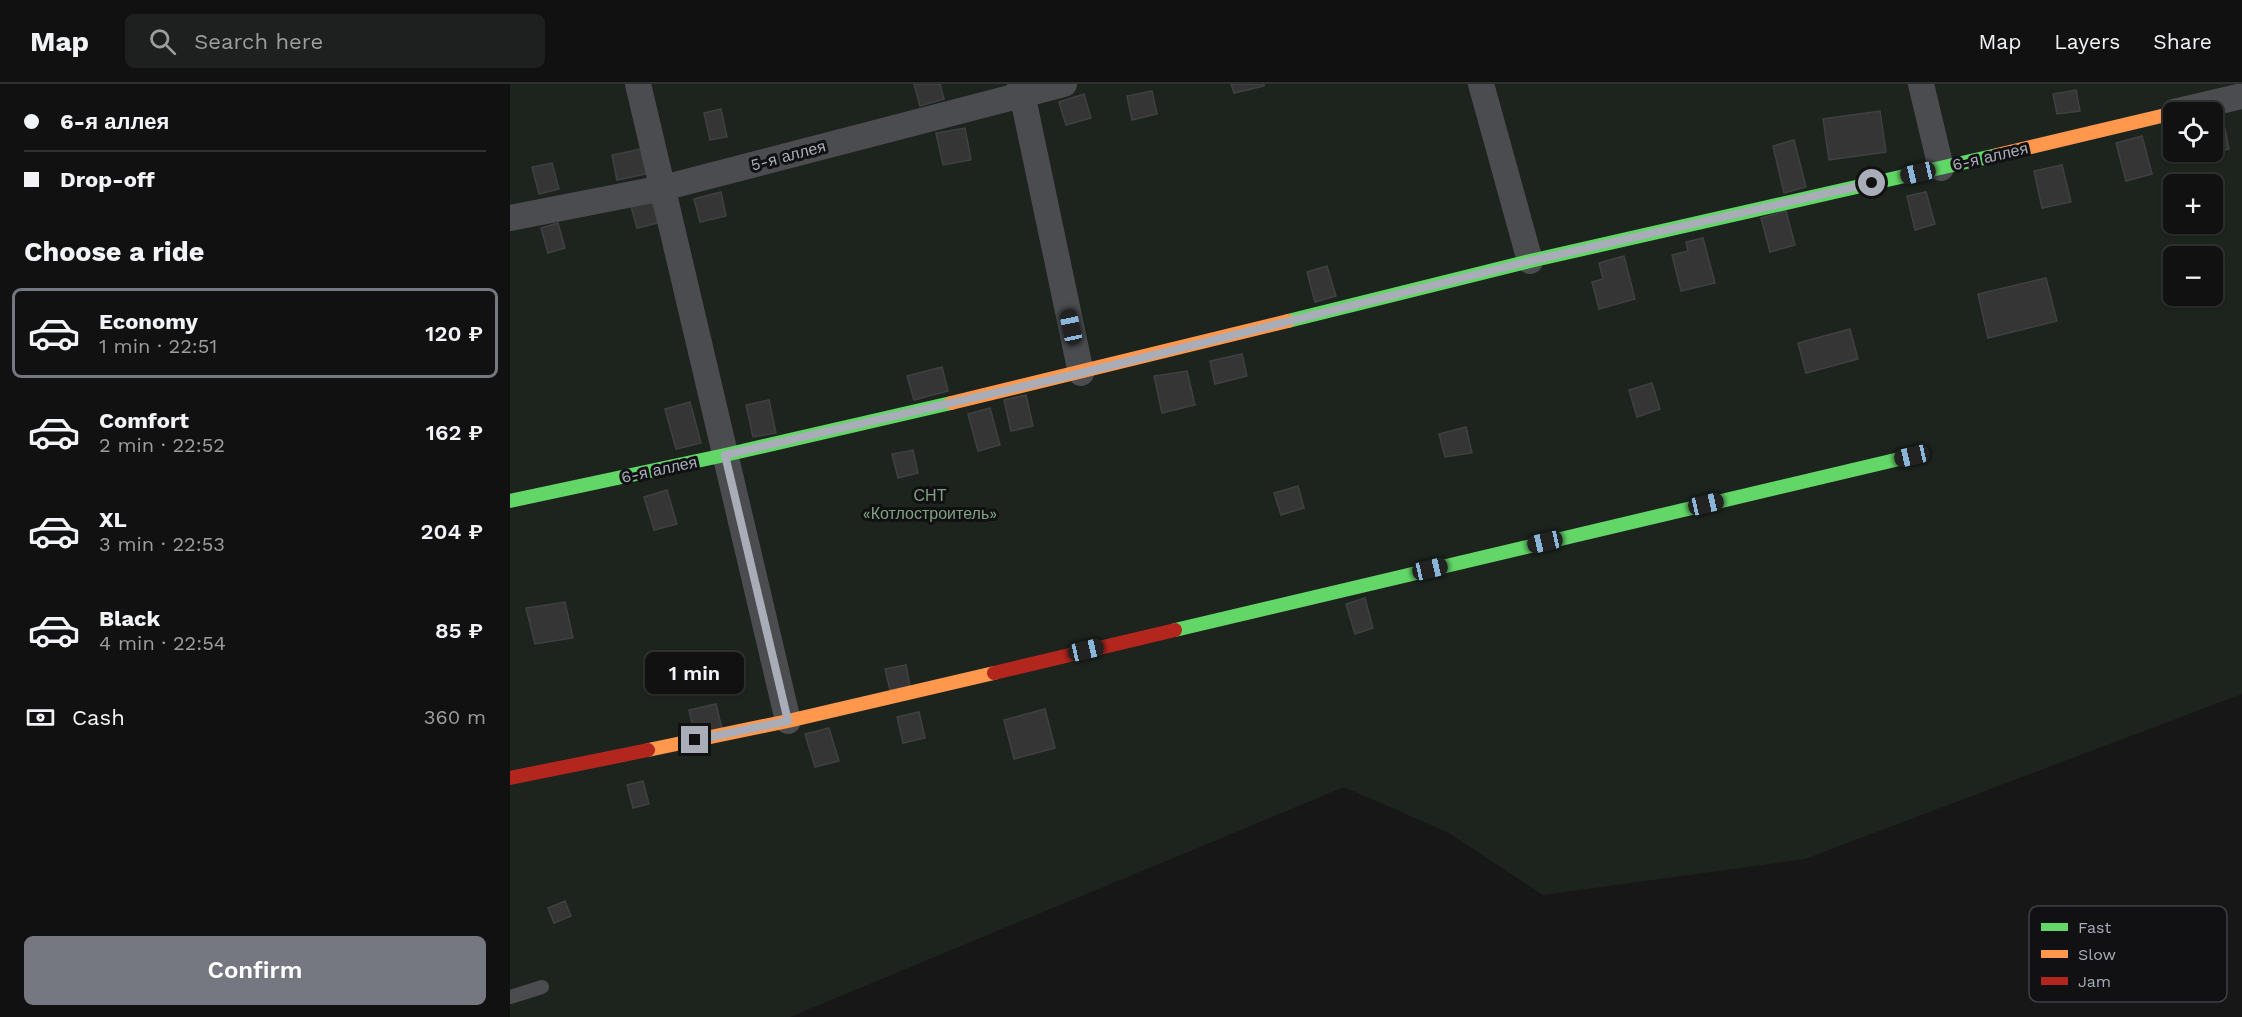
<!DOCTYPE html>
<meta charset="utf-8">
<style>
:root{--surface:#111;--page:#1e1f1f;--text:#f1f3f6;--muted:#9c9d9f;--line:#303131;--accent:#757880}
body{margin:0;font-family:"Work Sans",sans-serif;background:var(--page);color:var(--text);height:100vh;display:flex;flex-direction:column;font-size:22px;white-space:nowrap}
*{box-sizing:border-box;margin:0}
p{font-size:20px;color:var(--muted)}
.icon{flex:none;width:33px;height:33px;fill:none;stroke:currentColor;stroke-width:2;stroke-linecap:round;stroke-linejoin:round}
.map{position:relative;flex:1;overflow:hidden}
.details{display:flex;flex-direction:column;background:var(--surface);width:510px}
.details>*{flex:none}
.guide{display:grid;align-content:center;height:132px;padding:0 24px;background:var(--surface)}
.tools{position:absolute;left:1653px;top:18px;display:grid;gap:12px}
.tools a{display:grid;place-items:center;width:60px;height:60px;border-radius:9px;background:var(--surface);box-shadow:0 2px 4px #0004,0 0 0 2px var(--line);font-size:30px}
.end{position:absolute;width:27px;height:27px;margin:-14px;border:8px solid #a8adb8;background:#111;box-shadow:0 0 0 3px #111}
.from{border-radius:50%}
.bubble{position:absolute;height:42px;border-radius:9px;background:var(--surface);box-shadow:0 2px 4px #0004,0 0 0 2px var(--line);font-size:20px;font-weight:600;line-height:42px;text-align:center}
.car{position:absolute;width:18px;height:36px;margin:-18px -9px;border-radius:8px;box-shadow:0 0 4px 2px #0007;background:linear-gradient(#222 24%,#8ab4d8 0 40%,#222 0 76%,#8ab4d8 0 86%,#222 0)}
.guide b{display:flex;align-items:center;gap:21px;height:57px;font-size:22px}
.guide b+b{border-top:2px solid var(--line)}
.guide i{width:15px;height:15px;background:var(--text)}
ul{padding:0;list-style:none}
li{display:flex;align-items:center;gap:18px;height:90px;margin:0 12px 9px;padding:0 12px;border:3px solid transparent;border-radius:9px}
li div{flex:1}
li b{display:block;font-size:22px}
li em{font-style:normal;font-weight:600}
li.active{border-color:var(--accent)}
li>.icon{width:54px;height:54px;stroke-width:1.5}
h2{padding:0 24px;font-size:27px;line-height:72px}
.pay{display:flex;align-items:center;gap:15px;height:66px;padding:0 24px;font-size:22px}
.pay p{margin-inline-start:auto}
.cta{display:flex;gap:12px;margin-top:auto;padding:12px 24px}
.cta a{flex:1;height:69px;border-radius:9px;background:var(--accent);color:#fff;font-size:24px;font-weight:600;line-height:69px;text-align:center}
header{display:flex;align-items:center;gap:36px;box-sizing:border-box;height:84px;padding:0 30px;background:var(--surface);border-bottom:2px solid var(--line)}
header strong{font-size:28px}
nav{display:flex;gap:33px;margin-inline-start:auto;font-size:21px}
.search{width:420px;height:54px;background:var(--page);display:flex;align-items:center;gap:15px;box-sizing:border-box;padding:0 21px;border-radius:9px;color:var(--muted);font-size:22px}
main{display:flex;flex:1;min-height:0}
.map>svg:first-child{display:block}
</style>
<header>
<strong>Map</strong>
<div class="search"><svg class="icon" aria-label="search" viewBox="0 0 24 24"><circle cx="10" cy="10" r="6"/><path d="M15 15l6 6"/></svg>Search here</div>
<nav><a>Map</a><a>Layers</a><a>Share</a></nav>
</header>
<main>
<section class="details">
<div class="guide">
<b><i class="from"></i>6-я аллея</b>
<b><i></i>Drop-off</b>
</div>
<h2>Choose a ride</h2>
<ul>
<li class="active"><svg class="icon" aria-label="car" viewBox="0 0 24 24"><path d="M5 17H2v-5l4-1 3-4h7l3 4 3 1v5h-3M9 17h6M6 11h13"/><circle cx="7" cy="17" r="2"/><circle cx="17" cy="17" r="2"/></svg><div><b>Economy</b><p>1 min · 22:51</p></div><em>120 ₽</em></li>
<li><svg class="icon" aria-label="car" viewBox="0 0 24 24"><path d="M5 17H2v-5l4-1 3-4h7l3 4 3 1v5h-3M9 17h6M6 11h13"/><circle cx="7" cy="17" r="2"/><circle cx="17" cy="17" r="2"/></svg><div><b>Comfort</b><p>2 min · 22:52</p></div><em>162 ₽</em></li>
<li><svg class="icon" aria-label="car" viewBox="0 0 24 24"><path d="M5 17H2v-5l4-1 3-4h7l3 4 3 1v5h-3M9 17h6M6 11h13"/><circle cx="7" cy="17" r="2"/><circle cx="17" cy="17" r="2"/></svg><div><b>XL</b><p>3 min · 22:53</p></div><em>204 ₽</em></li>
<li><svg class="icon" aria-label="car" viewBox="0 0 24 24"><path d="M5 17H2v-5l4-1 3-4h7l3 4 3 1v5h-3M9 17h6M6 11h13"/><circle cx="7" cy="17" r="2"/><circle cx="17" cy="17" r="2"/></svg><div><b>Black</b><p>4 min · 22:54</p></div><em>85 ₽</em></li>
</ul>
<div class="pay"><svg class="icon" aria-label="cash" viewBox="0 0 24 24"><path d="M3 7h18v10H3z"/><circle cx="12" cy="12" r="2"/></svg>Cash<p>360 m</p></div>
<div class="cta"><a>Confirm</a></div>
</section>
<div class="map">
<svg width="1732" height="933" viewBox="0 0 1732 933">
<rect width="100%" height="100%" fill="#171717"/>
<path fill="#1d241e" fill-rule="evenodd" d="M 0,0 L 1732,0 L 1732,610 L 1295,775 L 1033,811 L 939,749 L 834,703 L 280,933 L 0,933 ZM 1664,28 L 1702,28 L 1702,68 L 1664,68 ZM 1664,100 L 1702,100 L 1702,140 L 1664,140 ZM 1664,172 L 1702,172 L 1702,212 L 1664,212 Z"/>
<path fill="#353536" stroke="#3f4043" stroke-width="1.5" d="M 404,0 L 430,0 L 434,15 L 410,22 Z
M 721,0 L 754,0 L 754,2 L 724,9 Z
M 1566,6 L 1570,27 L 1547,30 L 1543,10 Z
M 642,7 L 647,30 L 622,36 L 617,12 Z
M 574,10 L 581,34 L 556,41 L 549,18 Z
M 211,25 L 217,53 L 200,56 L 194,29 Z
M 1370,27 L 1376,68 L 1319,76 L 1313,35 Z
M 1714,41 L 1719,65 L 1692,71 L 1692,68 L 1702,68 L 1702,44 Z
M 455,44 L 461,76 L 433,81 L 426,49 Z
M 1632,52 L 1642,90 L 1616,97 L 1606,59 Z
M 1284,56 L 1296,103 L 1274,109 L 1263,62 Z
M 131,65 L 136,90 L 107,96 L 102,71 Z
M 42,79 L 49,105 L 29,110 L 22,83 Z
M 1552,81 L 1561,118 L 1532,124 L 1524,87 Z
M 211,108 L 216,132 L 190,138 L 184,115 Z
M 1416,108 L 1425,140 L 1405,146 L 1397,112 Z
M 141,115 L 148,139 L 127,144 L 120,119 Z
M 1276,127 L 1285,161 L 1260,168 L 1251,134 Z
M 48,139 L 55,164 L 38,169 L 31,144 Z
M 1193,154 L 1205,199 L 1171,207 L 1162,171 L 1178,167 L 1176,158 Z
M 1114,172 L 1125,215 L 1089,225 L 1082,198 L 1093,195 L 1089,179 Z
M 817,182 L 826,212 L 805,218 L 797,188 Z
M 1536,194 L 1547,237 L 1478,254 L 1468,210 Z
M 1340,245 L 1348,275 L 1296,289 L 1288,259 Z
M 732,270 L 737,292 L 705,300 L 700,277 Z
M 432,283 L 438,307 L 404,316 L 397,292 Z
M 677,287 L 685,321 L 652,329 L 644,292 Z
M 1142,299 L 1150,325 L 1127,333 L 1119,306 Z
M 516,311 L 523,342 L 501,347 L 494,316 Z
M 259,316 L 266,349 L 243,353 L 236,321 Z
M 180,318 L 191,359 L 166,365 L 155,325 Z
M 480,324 L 490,361 L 468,367 L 458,330 Z
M 956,343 L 962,369 L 935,373 L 929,350 Z
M 403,366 L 408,389 L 388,394 L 382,370 Z
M 788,402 L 794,424 L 771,431 L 764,409 Z
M 157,406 L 167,440 L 144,446 L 134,413 Z
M 855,514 L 863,544 L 845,550 L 836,520 Z
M 55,518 L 63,554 L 25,560 L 16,524 Z
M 396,581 L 400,602 L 380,606 L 375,585 Z
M 206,620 L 212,645 L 185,652 L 179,626 Z
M 535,625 L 545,664 L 504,675 L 494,636 Z
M 409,628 L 415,654 L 393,659 L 387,633 Z
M 319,644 L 329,677 L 305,683 L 295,650 Z
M 133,697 L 139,720 L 123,724 L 117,701 Z
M 55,817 L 61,832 L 44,839 L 38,824 Z"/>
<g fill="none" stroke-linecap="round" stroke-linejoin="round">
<path stroke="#4b4c50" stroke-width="14" d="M 0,913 L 32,903"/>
<path stroke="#4b4c50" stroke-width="26" d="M 128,0 L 278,637
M 510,0 L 571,289
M 971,0 L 1020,177
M 1411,0 L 1431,84
M 1664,28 L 1732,12
M 0,134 L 153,104 L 554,0"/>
<path stroke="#63d668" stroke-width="14" d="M 778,237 L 1020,177 L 1487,71
M 0,417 L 215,371 L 441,319
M 665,546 L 1402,372"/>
<path stroke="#ff974d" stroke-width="14" d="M 1487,71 L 1664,29
M 441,319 L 778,237
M 138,666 L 278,637 L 484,589"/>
<path stroke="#b3261e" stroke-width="14" d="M 484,589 L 665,546
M 0,694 L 138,666"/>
</g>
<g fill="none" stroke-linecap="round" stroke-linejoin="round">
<path stroke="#a8adb8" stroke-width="8" d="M 185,656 L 278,637 L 215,371 L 571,289 L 1020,177 L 1362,99"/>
</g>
<g text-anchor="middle" stroke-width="6" stroke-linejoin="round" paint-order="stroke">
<g font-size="16" fill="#a8adb8" stroke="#111113">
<text transform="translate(278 71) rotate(-15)" y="6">5-я аллея</text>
<text transform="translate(1480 72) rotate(-13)" y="6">6-я аллея</text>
<text transform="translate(149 385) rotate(-12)" y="6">6-я аллея</text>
</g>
<g font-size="16" fill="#7fa381" stroke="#111113">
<text x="420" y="417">СНТ<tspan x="420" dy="18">«Котлостроитель»</tspan></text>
</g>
</g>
<rect x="1519" y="822" width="198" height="96" rx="9" fill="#111113" stroke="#3e4045" stroke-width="1.5"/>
<rect x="1531" y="839" width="27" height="8" fill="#63d668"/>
<rect x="1531" y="866" width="27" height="8" fill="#ff974d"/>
<rect x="1531" y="893" width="27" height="8" fill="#b3261e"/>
<g font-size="16" fill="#a8adb8">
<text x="1568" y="849">Fast</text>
<text x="1568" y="876">Slow</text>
<text x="1568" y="903">Jam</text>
</g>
</svg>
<div class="tools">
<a><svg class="icon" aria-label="locate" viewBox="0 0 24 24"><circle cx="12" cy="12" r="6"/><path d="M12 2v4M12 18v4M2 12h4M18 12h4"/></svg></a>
<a>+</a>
<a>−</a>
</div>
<i class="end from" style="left:1362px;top:99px"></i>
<i class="end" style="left:185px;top:656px"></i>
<div class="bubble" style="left:135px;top:568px;width:99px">1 min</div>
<i class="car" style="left:1408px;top:89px;rotate:257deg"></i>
<i class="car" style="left:561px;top:243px;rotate:348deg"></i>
<i class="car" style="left:1402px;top:372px;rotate:257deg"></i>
<i class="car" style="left:1196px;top:420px;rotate:77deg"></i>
<i class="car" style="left:1035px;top:458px;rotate:257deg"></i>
<i class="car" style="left:920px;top:485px;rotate:77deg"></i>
<i class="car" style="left:576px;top:566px;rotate:77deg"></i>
</div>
</main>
